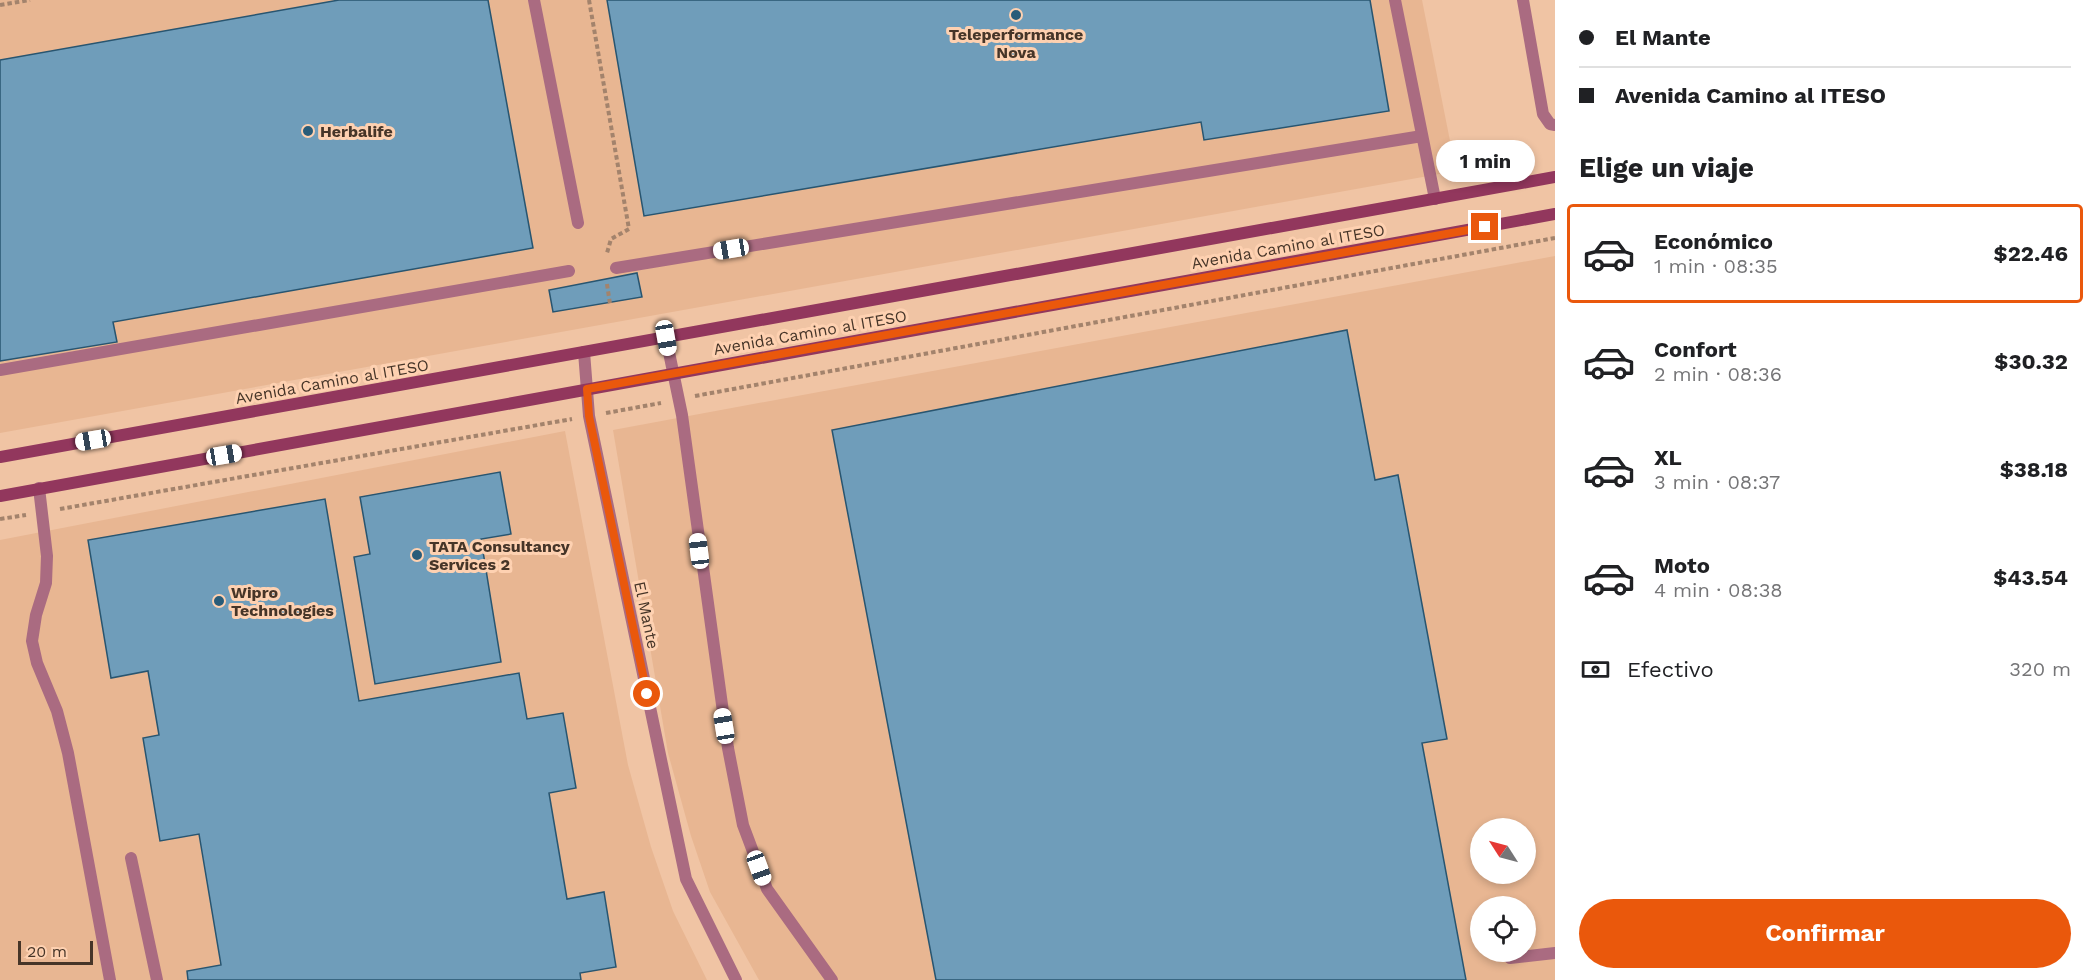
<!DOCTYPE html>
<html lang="es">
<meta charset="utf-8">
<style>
:root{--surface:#fff;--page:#f2f2f2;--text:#202124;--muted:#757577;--line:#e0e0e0;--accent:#ea580c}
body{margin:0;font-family:"Work Sans",sans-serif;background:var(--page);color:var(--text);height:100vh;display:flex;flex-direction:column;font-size:22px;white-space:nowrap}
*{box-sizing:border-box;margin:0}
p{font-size:20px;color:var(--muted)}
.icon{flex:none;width:33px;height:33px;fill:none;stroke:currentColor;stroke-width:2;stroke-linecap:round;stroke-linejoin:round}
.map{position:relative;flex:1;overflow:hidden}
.side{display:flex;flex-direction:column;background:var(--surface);width:540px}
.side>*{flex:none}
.guide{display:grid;align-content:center;height:132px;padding:0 24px;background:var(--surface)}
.needle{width:39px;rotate:306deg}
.fabs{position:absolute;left:1470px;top:818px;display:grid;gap:12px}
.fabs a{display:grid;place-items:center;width:66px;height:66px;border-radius:50%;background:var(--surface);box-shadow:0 3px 9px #0003;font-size:30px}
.scale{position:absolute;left:18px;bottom:15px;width:75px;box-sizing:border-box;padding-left:6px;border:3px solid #463528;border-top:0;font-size:16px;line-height:21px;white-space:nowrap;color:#463528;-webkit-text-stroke:4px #fed1b1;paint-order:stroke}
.end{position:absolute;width:27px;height:27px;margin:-14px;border:8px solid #ea580c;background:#fff;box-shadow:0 0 0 3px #fff}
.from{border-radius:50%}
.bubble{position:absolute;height:42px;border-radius:21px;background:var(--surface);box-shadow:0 3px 9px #0003;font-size:20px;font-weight:700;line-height:42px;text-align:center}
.car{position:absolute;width:18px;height:36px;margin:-18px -9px;border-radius:8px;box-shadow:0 0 4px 2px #0007;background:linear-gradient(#fff 24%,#345 0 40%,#fff 0 76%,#345 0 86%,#fff 0)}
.guide b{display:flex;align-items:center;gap:21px;height:57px;font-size:22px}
.guide b+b{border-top:2px solid var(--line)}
.guide i{width:15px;height:15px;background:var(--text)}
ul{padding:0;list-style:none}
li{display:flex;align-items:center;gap:18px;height:99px;margin:0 12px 9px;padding:0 12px;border:3px solid transparent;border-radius:6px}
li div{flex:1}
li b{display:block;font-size:22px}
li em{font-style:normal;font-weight:700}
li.on{border-color:var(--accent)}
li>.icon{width:54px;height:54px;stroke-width:1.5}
h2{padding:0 24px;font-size:27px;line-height:72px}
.pay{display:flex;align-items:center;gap:15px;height:66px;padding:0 24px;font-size:22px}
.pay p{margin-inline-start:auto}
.primary-button{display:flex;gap:12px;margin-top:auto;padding:12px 24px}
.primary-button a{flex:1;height:69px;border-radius:36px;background:var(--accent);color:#fff;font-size:24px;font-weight:700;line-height:69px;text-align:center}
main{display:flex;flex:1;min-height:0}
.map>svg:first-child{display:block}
</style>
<main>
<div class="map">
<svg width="1555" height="980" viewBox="0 0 1555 980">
<rect width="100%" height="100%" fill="#f0c4a4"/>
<path fill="#e8b692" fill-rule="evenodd" d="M 0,0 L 1422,0 L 1456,171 L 0,433 Z
M 1555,256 L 1555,980 L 759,980 L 710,892 L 691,836 L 668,753 L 613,430 ZM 1480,828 L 1526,828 L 1526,873 L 1480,873 ZM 1480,906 L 1526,906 L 1526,951 L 1480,951 Z
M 565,431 L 628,765 L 651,847 L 673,911 L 707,980 L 0,980 L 0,540 Z"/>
<path fill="#6f9dba" stroke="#285570" stroke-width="1.5" d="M 339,0 L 488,0 L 533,248 L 113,322 L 117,342 L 0,361 L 0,60 Z
M 607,0 L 1370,0 L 1389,111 L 1204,140 L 1201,122 L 644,216 Z
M 637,273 L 642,297 L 553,312 L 549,290 Z
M 1347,330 L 1375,480 L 1398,475 L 1447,739 L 1422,743 L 1466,980 L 936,980 L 832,430 Z
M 500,472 L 511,534 L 481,539 L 501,662 L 375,684 L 354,557 L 370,554 L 360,497 Z
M 325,499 L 359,701 L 519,673 L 527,719 L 563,713 L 576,788 L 549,793 L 567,899 L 604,892 L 616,967 L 580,973 L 581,980 L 188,980 L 187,971 L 221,965 L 199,834 L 160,841 L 143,738 L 159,735 L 148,671 L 111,678 L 88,540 Z"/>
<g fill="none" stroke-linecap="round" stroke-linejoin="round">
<path stroke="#a3836c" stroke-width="4" stroke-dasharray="4.5 3" stroke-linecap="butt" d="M 589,0 L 629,229 L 611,239 L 607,253
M 0,5 L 30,0
M 607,284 L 610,304
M 695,396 L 1555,238
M 606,413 L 661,403
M 60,509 L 572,419
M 0,519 L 26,515"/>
<path stroke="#aa6b81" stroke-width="12" d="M 534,0 L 578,223
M 1395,0 L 1435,199
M 1523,0 L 1543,114 L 1550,124 L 1555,125
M 616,268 L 1422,136
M 666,338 L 682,415 L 728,748 L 743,825 L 767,889 L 832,980
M 0,370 L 569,271
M 39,488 L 47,556 L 46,583 L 36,615 L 32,641 L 37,663 L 57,711 L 68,753 L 110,980
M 131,858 L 157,980
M 1510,958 L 1555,953"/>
<path stroke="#aa6b81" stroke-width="12" d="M 584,352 L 589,416 L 686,879 L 736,980"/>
<path stroke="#92375d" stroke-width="12" d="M 0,457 L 1555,177
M 0,496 L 1555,214"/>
</g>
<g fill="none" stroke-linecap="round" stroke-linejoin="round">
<path stroke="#ea580c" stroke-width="8" d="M 647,694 L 589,416 L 587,389 L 1485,227"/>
</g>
<g fill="#295c79" stroke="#fed1b1" stroke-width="2">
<circle cx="1016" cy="15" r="6"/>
<circle cx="308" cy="131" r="6"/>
<circle cx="417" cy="555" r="6"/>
<circle cx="219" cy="601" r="6"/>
</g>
<g text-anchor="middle" stroke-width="6" stroke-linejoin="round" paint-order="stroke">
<g font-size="16" font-weight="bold" fill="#463528" stroke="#fed1b1" text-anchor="start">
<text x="1016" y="40" text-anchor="middle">Teleperformance<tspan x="1016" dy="18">Nova</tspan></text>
<text x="320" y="137">Herbalife</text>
<text x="429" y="552">TATA Consultancy<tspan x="429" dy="18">Services 2</tspan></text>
<text x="231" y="598">Wipro<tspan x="231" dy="18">Technologies</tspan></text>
</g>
<g font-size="16" fill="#463528" stroke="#fed1b1">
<text transform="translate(1288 246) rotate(-10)" y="6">Avenida Camino al ITESO</text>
<text transform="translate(810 332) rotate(-10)" y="6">Avenida Camino al ITESO</text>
<text transform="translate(332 381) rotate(-10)" y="6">Avenida Camino al ITESO</text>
<text transform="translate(647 615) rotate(78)" y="6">El Mante</text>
</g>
</g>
</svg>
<div class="fabs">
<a><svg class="needle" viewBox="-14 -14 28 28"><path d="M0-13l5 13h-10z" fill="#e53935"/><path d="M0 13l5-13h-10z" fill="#757577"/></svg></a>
<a><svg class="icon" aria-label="locate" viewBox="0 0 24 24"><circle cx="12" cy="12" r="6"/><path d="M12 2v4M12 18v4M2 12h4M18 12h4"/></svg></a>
</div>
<div class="scale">20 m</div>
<i class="end from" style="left:647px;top:694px"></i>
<i class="end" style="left:1485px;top:227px"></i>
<div class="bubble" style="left:1436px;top:140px;width:99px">1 min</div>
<i class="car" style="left:731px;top:249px;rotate:261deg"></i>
<i class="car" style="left:666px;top:338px;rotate:170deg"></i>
<i class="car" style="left:93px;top:440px;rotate:260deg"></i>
<i class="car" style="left:224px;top:455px;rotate:80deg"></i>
<i class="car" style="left:699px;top:551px;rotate:353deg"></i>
<i class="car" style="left:724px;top:726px;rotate:351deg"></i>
<i class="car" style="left:759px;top:868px;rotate:160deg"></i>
</div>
<section class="side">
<div class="guide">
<b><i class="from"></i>El Mante</b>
<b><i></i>Avenida Camino al ITESO</b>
</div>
<h2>Elige un viaje</h2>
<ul>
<li class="on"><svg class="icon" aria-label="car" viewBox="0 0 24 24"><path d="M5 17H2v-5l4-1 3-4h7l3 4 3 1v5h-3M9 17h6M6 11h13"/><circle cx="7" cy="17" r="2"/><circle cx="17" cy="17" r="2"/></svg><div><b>Económico</b><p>1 min · 08:35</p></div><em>$22.46</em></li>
<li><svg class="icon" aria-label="car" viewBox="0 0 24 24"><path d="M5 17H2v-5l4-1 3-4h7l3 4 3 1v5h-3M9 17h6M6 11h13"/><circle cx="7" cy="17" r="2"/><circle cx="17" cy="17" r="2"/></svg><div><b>Confort</b><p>2 min · 08:36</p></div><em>$30.32</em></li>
<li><svg class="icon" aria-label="car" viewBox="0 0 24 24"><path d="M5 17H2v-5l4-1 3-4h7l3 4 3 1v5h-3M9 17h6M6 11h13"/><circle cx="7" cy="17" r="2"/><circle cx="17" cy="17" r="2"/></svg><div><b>XL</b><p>3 min · 08:37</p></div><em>$38.18</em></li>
<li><svg class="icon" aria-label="car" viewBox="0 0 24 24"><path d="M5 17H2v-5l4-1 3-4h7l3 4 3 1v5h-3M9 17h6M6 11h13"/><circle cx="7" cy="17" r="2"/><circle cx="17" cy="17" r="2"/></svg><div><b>Moto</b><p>4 min · 08:38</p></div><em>$43.54</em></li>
</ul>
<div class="pay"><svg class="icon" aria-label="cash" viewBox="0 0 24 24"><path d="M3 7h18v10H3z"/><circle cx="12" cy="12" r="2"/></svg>Efectivo<p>320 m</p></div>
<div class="primary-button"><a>Confirmar</a></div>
</section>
</main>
